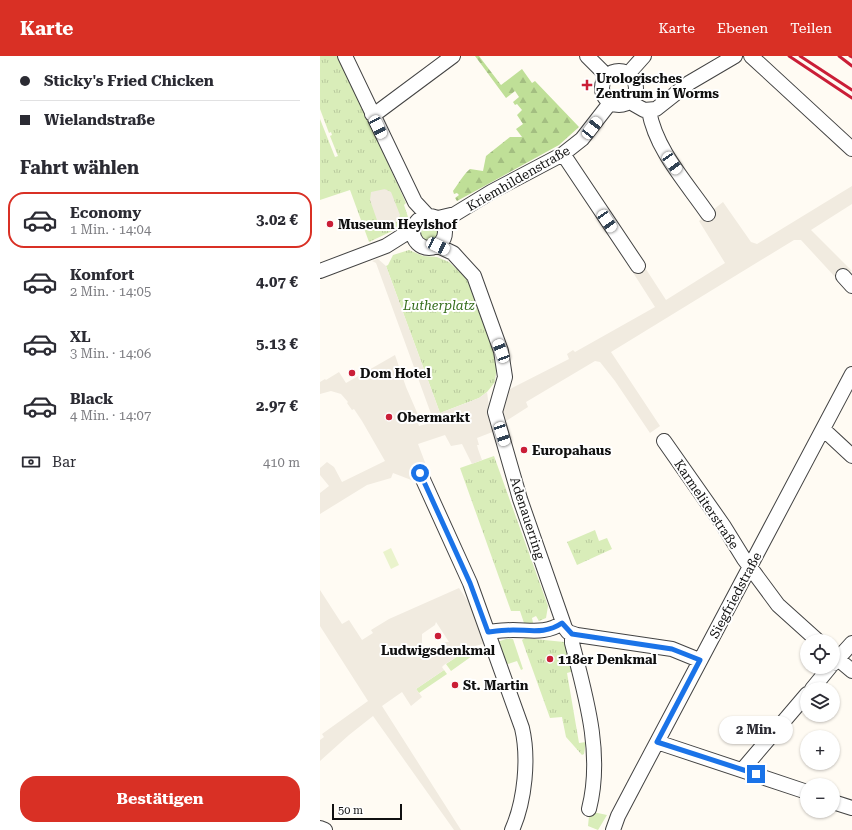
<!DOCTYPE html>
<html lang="de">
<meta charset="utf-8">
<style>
:root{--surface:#fff;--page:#f7f7f7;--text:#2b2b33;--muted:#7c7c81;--line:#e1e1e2;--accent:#d93025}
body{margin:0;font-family:"Roboto Serif",serif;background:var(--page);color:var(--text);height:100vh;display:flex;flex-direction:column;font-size:15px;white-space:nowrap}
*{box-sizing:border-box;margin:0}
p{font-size:13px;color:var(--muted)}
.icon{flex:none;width:22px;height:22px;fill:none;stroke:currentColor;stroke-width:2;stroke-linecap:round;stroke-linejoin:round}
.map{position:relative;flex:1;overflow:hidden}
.drawer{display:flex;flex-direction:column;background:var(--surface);width:320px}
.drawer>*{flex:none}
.top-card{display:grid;align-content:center;height:88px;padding:0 20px;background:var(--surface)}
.fabs{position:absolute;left:480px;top:578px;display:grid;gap:8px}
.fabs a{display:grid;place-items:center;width:40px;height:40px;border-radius:50%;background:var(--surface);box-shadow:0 1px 3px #0004;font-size:20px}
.scale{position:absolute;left:12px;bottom:10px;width:70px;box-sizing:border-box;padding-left:4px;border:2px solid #101010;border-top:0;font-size:11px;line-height:14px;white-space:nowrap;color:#101010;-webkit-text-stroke:3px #fff;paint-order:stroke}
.end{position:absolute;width:18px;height:18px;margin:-9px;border:5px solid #1a73e8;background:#fff;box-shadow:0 0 0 2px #fff}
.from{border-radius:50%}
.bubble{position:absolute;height:28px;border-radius:14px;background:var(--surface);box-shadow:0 1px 3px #0004;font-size:13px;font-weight:700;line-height:28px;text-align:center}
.car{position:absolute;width:12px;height:24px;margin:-12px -6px;border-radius:5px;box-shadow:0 0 3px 1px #0007;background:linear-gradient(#fff 24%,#345 0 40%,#fff 0 76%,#345 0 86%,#fff 0)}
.top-card b{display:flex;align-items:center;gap:14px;height:38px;font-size:15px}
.top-card b+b{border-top:1px solid var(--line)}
.top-card i{width:10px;height:10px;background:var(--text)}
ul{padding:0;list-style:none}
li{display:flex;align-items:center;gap:12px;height:56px;margin:0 8px 6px;padding:0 12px;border:2px solid transparent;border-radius:16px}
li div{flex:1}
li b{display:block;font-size:15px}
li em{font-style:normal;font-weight:700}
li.on{border-color:var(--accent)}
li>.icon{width:36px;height:36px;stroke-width:1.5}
h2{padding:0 20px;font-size:18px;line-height:48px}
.pay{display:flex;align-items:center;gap:10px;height:44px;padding:0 20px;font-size:15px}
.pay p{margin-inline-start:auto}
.cta{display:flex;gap:8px;margin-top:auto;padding:8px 20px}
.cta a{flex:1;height:46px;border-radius:16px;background:var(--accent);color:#fff;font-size:16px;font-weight:700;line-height:46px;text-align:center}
header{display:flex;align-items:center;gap:24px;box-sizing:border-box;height:56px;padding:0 20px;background:var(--accent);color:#fff}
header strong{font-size:19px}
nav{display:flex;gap:22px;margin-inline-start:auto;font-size:14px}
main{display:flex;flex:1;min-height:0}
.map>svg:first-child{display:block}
</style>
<header>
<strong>Karte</strong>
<nav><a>Karte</a><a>Ebenen</a><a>Teilen</a></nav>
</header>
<main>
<section class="drawer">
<div class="top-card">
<b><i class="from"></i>Sticky's Fried Chicken</b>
<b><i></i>Wielandstraße</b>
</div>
<h2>Fahrt wählen</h2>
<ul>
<li class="on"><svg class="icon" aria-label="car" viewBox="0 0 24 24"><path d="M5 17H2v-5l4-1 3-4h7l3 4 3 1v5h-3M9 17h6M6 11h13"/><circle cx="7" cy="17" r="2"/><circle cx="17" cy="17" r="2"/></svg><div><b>Economy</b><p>1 Min. · 14:04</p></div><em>3.02 €</em></li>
<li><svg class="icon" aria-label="car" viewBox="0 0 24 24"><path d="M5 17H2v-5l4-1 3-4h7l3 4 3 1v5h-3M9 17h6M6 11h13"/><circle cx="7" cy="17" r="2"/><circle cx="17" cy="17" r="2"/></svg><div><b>Komfort</b><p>2 Min. · 14:05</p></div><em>4.07 €</em></li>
<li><svg class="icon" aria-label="car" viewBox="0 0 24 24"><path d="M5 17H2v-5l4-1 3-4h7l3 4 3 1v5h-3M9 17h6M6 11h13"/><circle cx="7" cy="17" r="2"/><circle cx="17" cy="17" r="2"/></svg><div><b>XL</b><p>3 Min. · 14:06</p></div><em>5.13 €</em></li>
<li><svg class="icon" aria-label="car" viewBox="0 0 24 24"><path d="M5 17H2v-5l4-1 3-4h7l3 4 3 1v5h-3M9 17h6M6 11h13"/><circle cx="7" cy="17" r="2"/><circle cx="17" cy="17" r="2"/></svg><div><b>Black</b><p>4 Min. · 14:07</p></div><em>2.97 €</em></li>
</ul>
<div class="pay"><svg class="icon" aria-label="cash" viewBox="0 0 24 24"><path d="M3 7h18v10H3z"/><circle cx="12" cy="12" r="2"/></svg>Bar<p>410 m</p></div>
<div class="cta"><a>Bestätigen</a></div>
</section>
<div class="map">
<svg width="532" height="774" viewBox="0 0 532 774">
<defs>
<pattern id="forest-firs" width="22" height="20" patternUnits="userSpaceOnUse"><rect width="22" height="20" fill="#bfdf97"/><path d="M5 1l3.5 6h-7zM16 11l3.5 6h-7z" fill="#a3be81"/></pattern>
<pattern id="park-tufts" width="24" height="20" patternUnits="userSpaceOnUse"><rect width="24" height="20" fill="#d9edb9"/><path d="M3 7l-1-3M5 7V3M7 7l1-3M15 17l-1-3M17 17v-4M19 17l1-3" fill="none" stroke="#b9ca9e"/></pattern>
</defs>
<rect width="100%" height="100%" fill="#fffbf3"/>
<path fill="#d9edb9" d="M98 176a11 11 0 1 1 22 0a11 11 0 1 1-22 0Z
M 186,583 L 193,583 L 203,613 L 201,614 L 197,605 L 185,609 L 177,586 Z
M 147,594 L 152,600 L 131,615 L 126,608 Z
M 124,614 L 127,618 L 99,637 L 96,633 Z
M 273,756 L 287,759 L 278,774 L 268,770 L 269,760 Z"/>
<path fill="url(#forest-firs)" d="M 155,0 L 159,0 L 181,29 L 202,13 L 212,27 L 215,25 L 259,71 L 239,89 L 137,145 L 135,142 L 139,139 L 137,137 L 134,138 L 133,135 C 139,127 143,119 150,113 L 163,115 L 166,100 L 190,81 L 202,81 L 196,73 L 203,68 L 197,59 L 202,54 L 197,48 L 195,49 L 193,46 L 199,41 L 195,35 L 186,42 Z"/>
<path fill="url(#park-tufts)" d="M 0,0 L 19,0 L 86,147 L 84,149 L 88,161 L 85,169 L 49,186 L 30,134 L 0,144 L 0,63 L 15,101 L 18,100 L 10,80 L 12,79 L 11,76 L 9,77 L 0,53 Z
M 89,194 L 103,200 L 117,201 L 129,206 L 147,223 L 169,281 L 177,308 L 175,326 L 167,336 L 159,342 L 120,357 L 66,210 L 68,209 L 73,199 Z
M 174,400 L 228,550 L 226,562 L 219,565 L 216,560 L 212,562 L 213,567 L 204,567 L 200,555 L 191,555 L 140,412 Z
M 275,474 L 279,485 L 287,482 L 292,493 L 257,509 L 247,486 Z
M 205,582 L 244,586 L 254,615 L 247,617 L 259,687 L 266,686 L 264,698 L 262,699 L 246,681 L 242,661 L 230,662 L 202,584 Z"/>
<path fill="#eaf3cc" d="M 71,492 L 79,509 L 71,513 L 63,496 Z"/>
<path fill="#f1ebe0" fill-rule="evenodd" d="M 532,130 L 532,148 L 491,174 L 532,215 L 523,220 L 516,222 L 481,184 L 474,184 L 291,296 L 340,370 L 330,377 L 295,325 L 280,306 L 275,305 L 206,346 L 208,351 L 183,367 L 181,360 L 190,333 L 249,303 L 247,298 L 253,294 L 255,296 L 335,251 L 312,215 L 322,207 L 346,244 L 405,207 L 379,165 L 403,146 L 431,186 L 437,188 Z
M 65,133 L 71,136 L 80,159 L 77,166 L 64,171 L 58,167 L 50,144 L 51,136 Z
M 58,203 L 66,210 L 120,357 L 159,342 L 167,336 L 170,358 L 175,375 L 157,382 L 159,389 L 157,389 L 158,393 L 162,404 L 152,408 L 142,388 L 131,390 L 125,379 L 98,388 L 106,409 L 94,425 L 73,417 L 71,422 L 47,429 L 0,458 L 0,437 L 9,430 L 0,419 L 0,412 L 7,406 L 14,411 L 22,426 L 65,405 L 42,365 L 34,353 L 32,354 L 27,347 L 28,346 L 21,338 L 11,335 L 0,338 L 0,326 L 5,323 L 6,324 L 19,316 L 26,327 L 75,299 L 86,331 L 99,361 L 96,362 L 99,370 L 114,366 L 56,207 L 52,205 Z
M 139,532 L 159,562 L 166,590 L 162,588 L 152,591 L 124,609 L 122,611 L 124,614 L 96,633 L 102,641 L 91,650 L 82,636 L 62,650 L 141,774 L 134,774 L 53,660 L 29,679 L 0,705 L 0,684 L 4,681 L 2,678 L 48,645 L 0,570 L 0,534 L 22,568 L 29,564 L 42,584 L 53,577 L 51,574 L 69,563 ZM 116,566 L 129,586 L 126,586 L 113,594 L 111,592 L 108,594 L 102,589 L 102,578 L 115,569 Z"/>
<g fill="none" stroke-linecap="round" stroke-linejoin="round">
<defs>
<path id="minor" d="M 25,0 L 95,146 L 108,160
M 267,0 L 287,20
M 431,0 L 532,93
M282 32a17 17 0 1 1 34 0a17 17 0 1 1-34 0Z
M 308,18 L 324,0
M 310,46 L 324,54 L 336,53 L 369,27 L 415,0
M 329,55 C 336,94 366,126 388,158
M 52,58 L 59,55 L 133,0
M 243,98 L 318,210
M93 176a16 16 0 1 1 32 0a16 16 0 1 1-32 0Z
M 118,162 L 135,158 L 171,136 L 243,98 L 262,83 L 290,47
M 118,190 L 133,197 L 154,220 L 181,295 L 185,321 L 175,356 L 200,443 L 245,572 L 248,576 L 257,579 L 352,593 L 379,604
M 0,215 L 66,190 L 93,173
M 523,220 L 532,230
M 503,373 L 532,400
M 344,385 L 403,469 L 424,503 L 458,549 L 498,585
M 100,417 L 150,527 L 202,672 C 209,702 205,745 192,774
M 168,576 C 177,575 185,574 193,574 C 211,574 226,578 242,567
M 252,578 L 252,587 C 266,641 283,698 269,753
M 513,599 L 532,615
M 513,608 L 532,587
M 492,633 L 510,611
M 337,686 L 487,736
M 423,713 L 487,638
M 513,746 L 532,752
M 0,772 L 5,774
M 293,774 L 298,760 L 318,722 L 532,318"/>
</defs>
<use href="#minor" stroke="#434343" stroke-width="16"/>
<use href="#minor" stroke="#fff" stroke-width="14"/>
<path stroke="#ca1e37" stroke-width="3" d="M 469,0 L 532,42
M 480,0 L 532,34
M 519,0 L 532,10
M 530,0 L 532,1"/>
</g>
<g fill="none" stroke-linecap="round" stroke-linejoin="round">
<path stroke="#1a73e8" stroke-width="5" d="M 100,417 L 150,527 L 168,576 C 177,575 185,574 193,574 C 211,574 226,578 242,567 L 252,578 L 352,593 L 380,604 L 337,686 L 436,718"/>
</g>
<g fill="#ca1e37" stroke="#fff" stroke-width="1.5">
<path d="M265 23h4v4h4v4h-4v4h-4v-4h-4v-4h4z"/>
<circle cx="10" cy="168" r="4"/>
<circle cx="32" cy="317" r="4"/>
<circle cx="69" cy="361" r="4"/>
<circle cx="204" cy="394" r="4"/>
<circle cx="118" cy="580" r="4"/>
<circle cx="230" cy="603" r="4"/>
<circle cx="135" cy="629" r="4"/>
</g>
<g text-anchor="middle" stroke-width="4" stroke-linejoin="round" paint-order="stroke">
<g font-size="13" font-weight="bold" fill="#101010" stroke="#fff" text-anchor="start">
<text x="276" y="27">Urologisches<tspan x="276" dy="15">Zentrum in Worms</tspan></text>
<text x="18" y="173">Museum Heylshof</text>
<text x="40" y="322">Dom Hotel</text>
<text x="77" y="366">Obermarkt</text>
<text x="212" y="399">Europahaus</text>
<text x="118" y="599" text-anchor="middle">Ludwigsdenkmal</text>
<text x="238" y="608">118er Denkmal</text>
<text x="143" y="634">St. Martin</text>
</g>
<g font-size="13" fill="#101010" stroke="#fff">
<text transform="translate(198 122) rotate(-30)" y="5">Kriemhildenstraße</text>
<text transform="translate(387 448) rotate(56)" y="5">Karmeliterstraße</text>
<text transform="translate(208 462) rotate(72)" y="5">Adenauerring</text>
<text transform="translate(415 539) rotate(-62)" y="5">Siegfriedstraße</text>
</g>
<g font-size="13" font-style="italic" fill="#346d1b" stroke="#fff">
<text x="119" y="254">Lutherplatz</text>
</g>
</g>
</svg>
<div class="fabs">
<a><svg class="icon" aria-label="locate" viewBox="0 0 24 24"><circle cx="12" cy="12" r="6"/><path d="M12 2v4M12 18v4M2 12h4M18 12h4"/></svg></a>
<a><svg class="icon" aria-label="layers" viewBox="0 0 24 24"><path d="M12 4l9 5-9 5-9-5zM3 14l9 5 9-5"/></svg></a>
<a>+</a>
<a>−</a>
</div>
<div class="scale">50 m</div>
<i class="end from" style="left:100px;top:417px"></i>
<i class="end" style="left:436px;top:718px"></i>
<div class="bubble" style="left:399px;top:660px;width:74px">2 Min.</div>
<i class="car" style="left:58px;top:71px;rotate:154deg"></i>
<i class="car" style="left:272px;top:72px;rotate:38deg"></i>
<i class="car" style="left:352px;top:107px;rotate:145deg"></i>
<i class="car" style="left:287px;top:165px;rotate:146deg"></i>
<i class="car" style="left:118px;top:190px;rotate:115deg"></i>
<i class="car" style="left:181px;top:295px;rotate:339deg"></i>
<i class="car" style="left:182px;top:378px;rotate:162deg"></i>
</div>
</main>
